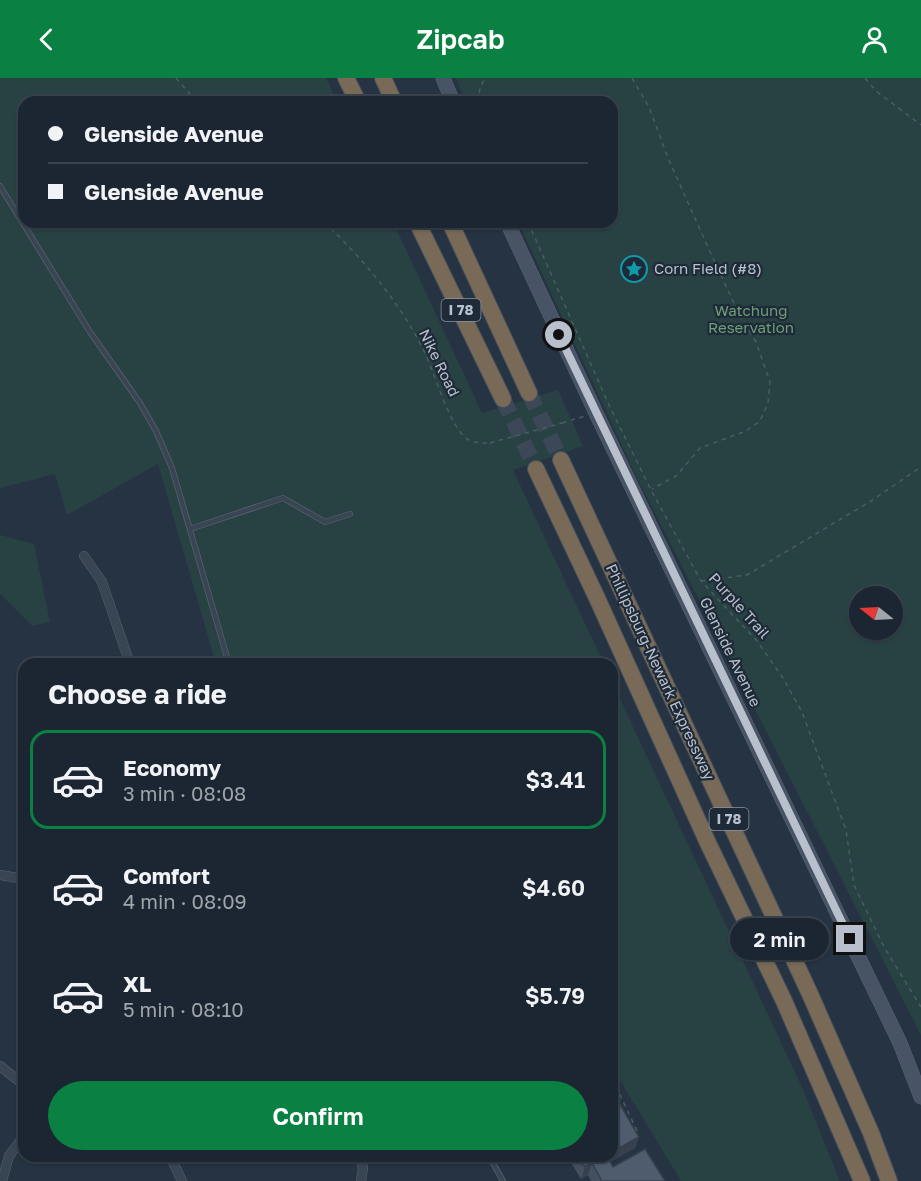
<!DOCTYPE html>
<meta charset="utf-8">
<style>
:root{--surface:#1c2632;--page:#29323e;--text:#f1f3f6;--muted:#a0a5ac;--line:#3a434d;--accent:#0b8043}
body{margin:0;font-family:"Golos Text",sans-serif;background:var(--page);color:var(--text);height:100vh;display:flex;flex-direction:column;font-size:22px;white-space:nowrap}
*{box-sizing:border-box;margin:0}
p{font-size:20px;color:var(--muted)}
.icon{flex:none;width:33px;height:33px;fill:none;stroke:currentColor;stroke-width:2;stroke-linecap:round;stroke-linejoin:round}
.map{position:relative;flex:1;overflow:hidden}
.details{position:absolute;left:18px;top:580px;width:600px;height:504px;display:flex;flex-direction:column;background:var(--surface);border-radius:18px;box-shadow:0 2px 4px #0004,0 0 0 2px var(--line)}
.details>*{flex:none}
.hud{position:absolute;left:18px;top:18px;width:600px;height:132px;border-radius:18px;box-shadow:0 2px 4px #0004,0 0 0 2px var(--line);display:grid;align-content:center;height:132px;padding:0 30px;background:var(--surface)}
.needle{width:39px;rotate:288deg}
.tools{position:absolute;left:849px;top:508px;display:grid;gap:12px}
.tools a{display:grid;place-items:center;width:54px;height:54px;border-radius:50%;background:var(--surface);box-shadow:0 2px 4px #0004,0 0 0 2px var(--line);font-size:30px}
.end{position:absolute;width:27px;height:27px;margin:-14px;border:8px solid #b7c0cc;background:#111;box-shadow:0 0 0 3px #111}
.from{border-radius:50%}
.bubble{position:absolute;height:42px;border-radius:21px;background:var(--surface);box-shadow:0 2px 4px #0004,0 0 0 2px var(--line);font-size:20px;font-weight:600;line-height:42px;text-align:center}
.hud b{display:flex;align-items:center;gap:21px;height:57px;font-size:22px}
.hud b+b{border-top:2px solid var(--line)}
.hud i{width:15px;height:15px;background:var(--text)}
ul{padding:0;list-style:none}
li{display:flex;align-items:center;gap:18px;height:99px;margin:0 12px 9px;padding:0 18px;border:3px solid transparent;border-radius:18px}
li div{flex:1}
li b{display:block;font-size:22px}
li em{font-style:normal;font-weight:600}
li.active{border-color:var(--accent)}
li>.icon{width:54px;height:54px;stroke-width:1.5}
h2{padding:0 30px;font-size:27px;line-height:72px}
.cta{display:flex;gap:12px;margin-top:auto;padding:12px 30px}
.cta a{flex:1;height:69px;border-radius:36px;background:var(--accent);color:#fff;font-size:24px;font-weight:600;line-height:69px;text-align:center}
header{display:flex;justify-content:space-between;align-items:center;height:78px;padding:0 30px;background:var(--accent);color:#fff;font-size:27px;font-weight:600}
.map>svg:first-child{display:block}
</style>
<header><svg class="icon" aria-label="back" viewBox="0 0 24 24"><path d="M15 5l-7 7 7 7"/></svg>Zipcab<svg class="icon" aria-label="person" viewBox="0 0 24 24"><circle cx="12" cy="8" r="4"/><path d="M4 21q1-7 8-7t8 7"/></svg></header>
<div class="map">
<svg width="921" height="1103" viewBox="0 0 921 1103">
<rect width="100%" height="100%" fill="#263343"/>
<path fill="#284244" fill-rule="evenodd" d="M 0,0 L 326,0 L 337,24 L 24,24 L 24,144 L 393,144 L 482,335 L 558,312 L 583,368 L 513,392 L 604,586 L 216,586 L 158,386 L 67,437 L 55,396 L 0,410 Z
M 456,0 L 921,0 L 921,957 L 637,400 L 518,144 L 612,144 L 612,24 L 465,24 ZM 860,519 L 892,519 L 892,552 L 860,552 Z
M 0,457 L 34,466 L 50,544 L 32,548 L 0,516 Z
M 612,604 L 801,1007 L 840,1103 L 681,1103 L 612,989 Z"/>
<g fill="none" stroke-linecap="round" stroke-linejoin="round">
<path stroke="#3c4858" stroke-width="16" stroke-dasharray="16 8" stroke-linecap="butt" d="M 529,315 L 561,382
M 503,321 L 536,391"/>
<defs>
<path id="service" d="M 0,108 L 90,254 L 140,325 L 156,353 L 172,390 L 229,586
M 190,451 L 283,420 L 325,444 L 350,436
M 489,1078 L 503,1103"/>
<path id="minor" d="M 84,478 L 102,504 L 130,586
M 0,797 L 24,801
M 0,988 L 24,1007
M 170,1078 L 182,1103
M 360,1078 L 363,1090 L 361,1103
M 2,1103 L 9,1078 L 24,1058"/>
<path id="secondary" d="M 443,0 L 453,24
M 507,144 L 596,335 L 900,965 L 921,1019"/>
<path id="motorway" d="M 346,0 L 358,24
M 383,0 L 394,24
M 417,144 L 503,321
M 450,144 L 529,315
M 561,382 L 810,916 L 871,1055 L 889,1103
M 536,391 L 597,520 L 708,765 L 784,923 L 862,1103"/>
</defs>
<use href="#service" stroke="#586370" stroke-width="6"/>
<use href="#minor" stroke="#586370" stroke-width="10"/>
<use href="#secondary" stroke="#586370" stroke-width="15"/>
<use href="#motorway" stroke="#45505d" stroke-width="18"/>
<path stroke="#465e60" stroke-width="1.5" stroke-dasharray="4.5 4.5" stroke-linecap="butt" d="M 176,0 L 197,24
M 632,0 L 649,29 L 668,80 L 716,187 L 739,236 L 756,264 L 770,304 L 768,325 L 760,343 L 746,353 L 700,370 L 676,398 L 652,411
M 865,0 L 876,13 L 921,47
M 478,24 L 480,10 L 485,0
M 324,144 C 363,181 398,222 423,271 C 435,295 445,335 461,355 C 468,365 478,365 490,365
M 528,144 L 609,327 L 651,412 L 701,503 L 757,563 L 783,600 L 802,634 L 846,752 L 854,807 L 884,869 L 921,929
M 562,345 L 585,338
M 701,503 L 747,497 L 871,423 L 921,389
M 612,1000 L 639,1057"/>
<use href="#service" stroke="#3a4553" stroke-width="4.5"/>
<use href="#minor" stroke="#3a4553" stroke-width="9"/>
<use href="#secondary" stroke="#485466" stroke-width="14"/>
<use href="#motorway" stroke="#796a57" stroke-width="16"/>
<path stroke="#465e60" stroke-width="1.5" stroke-dasharray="4.5 4.5" stroke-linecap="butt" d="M 490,365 L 562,345"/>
</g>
<path fill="#444f5f" d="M 639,1059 L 635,1070 L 610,1084 L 613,1089 L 665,1103 L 591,1103 L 588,1097 L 581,1101 L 567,1078 L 612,1078 Z"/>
<path fill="#37404d" d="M 639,1059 L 635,1070 L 602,1089 L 605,1078 L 612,1078 L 612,1074 Z
M 592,1085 L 588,1097 L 581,1101 L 585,1089 Z"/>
<path fill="#4f5c6e" stroke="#37404d" stroke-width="1.5" d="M 612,1013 L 639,1059 L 612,1074 Z
M 645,1071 L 665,1103 L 602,1103 L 592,1085 L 585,1089 L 578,1078 L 607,1078 L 613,1089 Z"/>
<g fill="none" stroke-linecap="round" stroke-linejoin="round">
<path stroke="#b7c0cc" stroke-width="8" d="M 559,257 L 850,861"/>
</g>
<defs>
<symbol id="sight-ring" viewBox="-11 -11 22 22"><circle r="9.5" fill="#1f2a38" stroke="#0f9aa8" stroke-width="1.5"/><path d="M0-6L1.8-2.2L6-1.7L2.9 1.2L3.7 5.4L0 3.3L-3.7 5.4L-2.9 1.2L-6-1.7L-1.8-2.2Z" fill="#0f9aa8"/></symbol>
</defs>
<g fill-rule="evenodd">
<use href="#sight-ring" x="619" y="176" width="30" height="30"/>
</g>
<g text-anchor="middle" stroke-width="4.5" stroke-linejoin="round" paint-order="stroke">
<g fill="#1f2a38" stroke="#8993a0" stroke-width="1.5">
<rect x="441.5" y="221" width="39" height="22" rx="4.5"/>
<rect x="709.5" y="730" width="39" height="22" rx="4.5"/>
</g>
<g font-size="14" font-weight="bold" fill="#b7c0cc">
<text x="461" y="237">I 78</text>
<text x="729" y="746">I 78</text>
</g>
<g font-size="15" fill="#b7c0cc" stroke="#1f2a38" text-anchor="start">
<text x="654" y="196">Corn Field (#8)</text>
</g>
<g font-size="15" fill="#6e9e77" stroke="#1f2a38">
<text x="751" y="238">Watchung<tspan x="751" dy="17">Reservation</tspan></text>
</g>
<g font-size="15" fill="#b7c0cc" stroke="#1f2a38">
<text transform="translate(439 285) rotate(64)" y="5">Nike Road</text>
<text transform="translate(739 528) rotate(48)" y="5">Purple Trail</text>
<text transform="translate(730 574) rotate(64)" y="5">Glenside Avenue</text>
<text transform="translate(660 594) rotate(65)" y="5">Phillipsburg-Newark Expressway</text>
</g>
</g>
</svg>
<div class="tools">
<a><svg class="needle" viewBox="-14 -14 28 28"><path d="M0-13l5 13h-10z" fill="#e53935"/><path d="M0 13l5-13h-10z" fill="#a0a5ac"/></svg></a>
</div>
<i class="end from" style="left:559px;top:257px"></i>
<i class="end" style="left:850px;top:861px"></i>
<div class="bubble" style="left:730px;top:840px;width:99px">2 min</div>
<div class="hud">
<b><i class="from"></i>Glenside Avenue</b>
<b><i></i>Glenside Avenue</b>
</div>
<section class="details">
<h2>Choose a ride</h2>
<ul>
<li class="active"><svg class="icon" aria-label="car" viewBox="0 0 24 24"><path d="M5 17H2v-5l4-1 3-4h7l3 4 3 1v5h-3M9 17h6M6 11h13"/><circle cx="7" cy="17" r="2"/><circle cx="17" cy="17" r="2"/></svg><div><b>Economy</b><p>3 min · 08:08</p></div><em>$3.41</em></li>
<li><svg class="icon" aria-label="car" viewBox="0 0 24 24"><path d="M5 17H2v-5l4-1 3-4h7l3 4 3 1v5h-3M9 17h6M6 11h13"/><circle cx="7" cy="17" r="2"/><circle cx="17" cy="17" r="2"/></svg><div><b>Comfort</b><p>4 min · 08:09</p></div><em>$4.60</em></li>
<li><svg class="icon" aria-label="car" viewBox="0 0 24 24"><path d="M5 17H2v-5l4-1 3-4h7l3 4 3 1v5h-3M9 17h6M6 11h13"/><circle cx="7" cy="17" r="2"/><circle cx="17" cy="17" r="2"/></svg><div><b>XL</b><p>5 min · 08:10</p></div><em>$5.79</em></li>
</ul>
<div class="cta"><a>Confirm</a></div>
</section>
</div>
